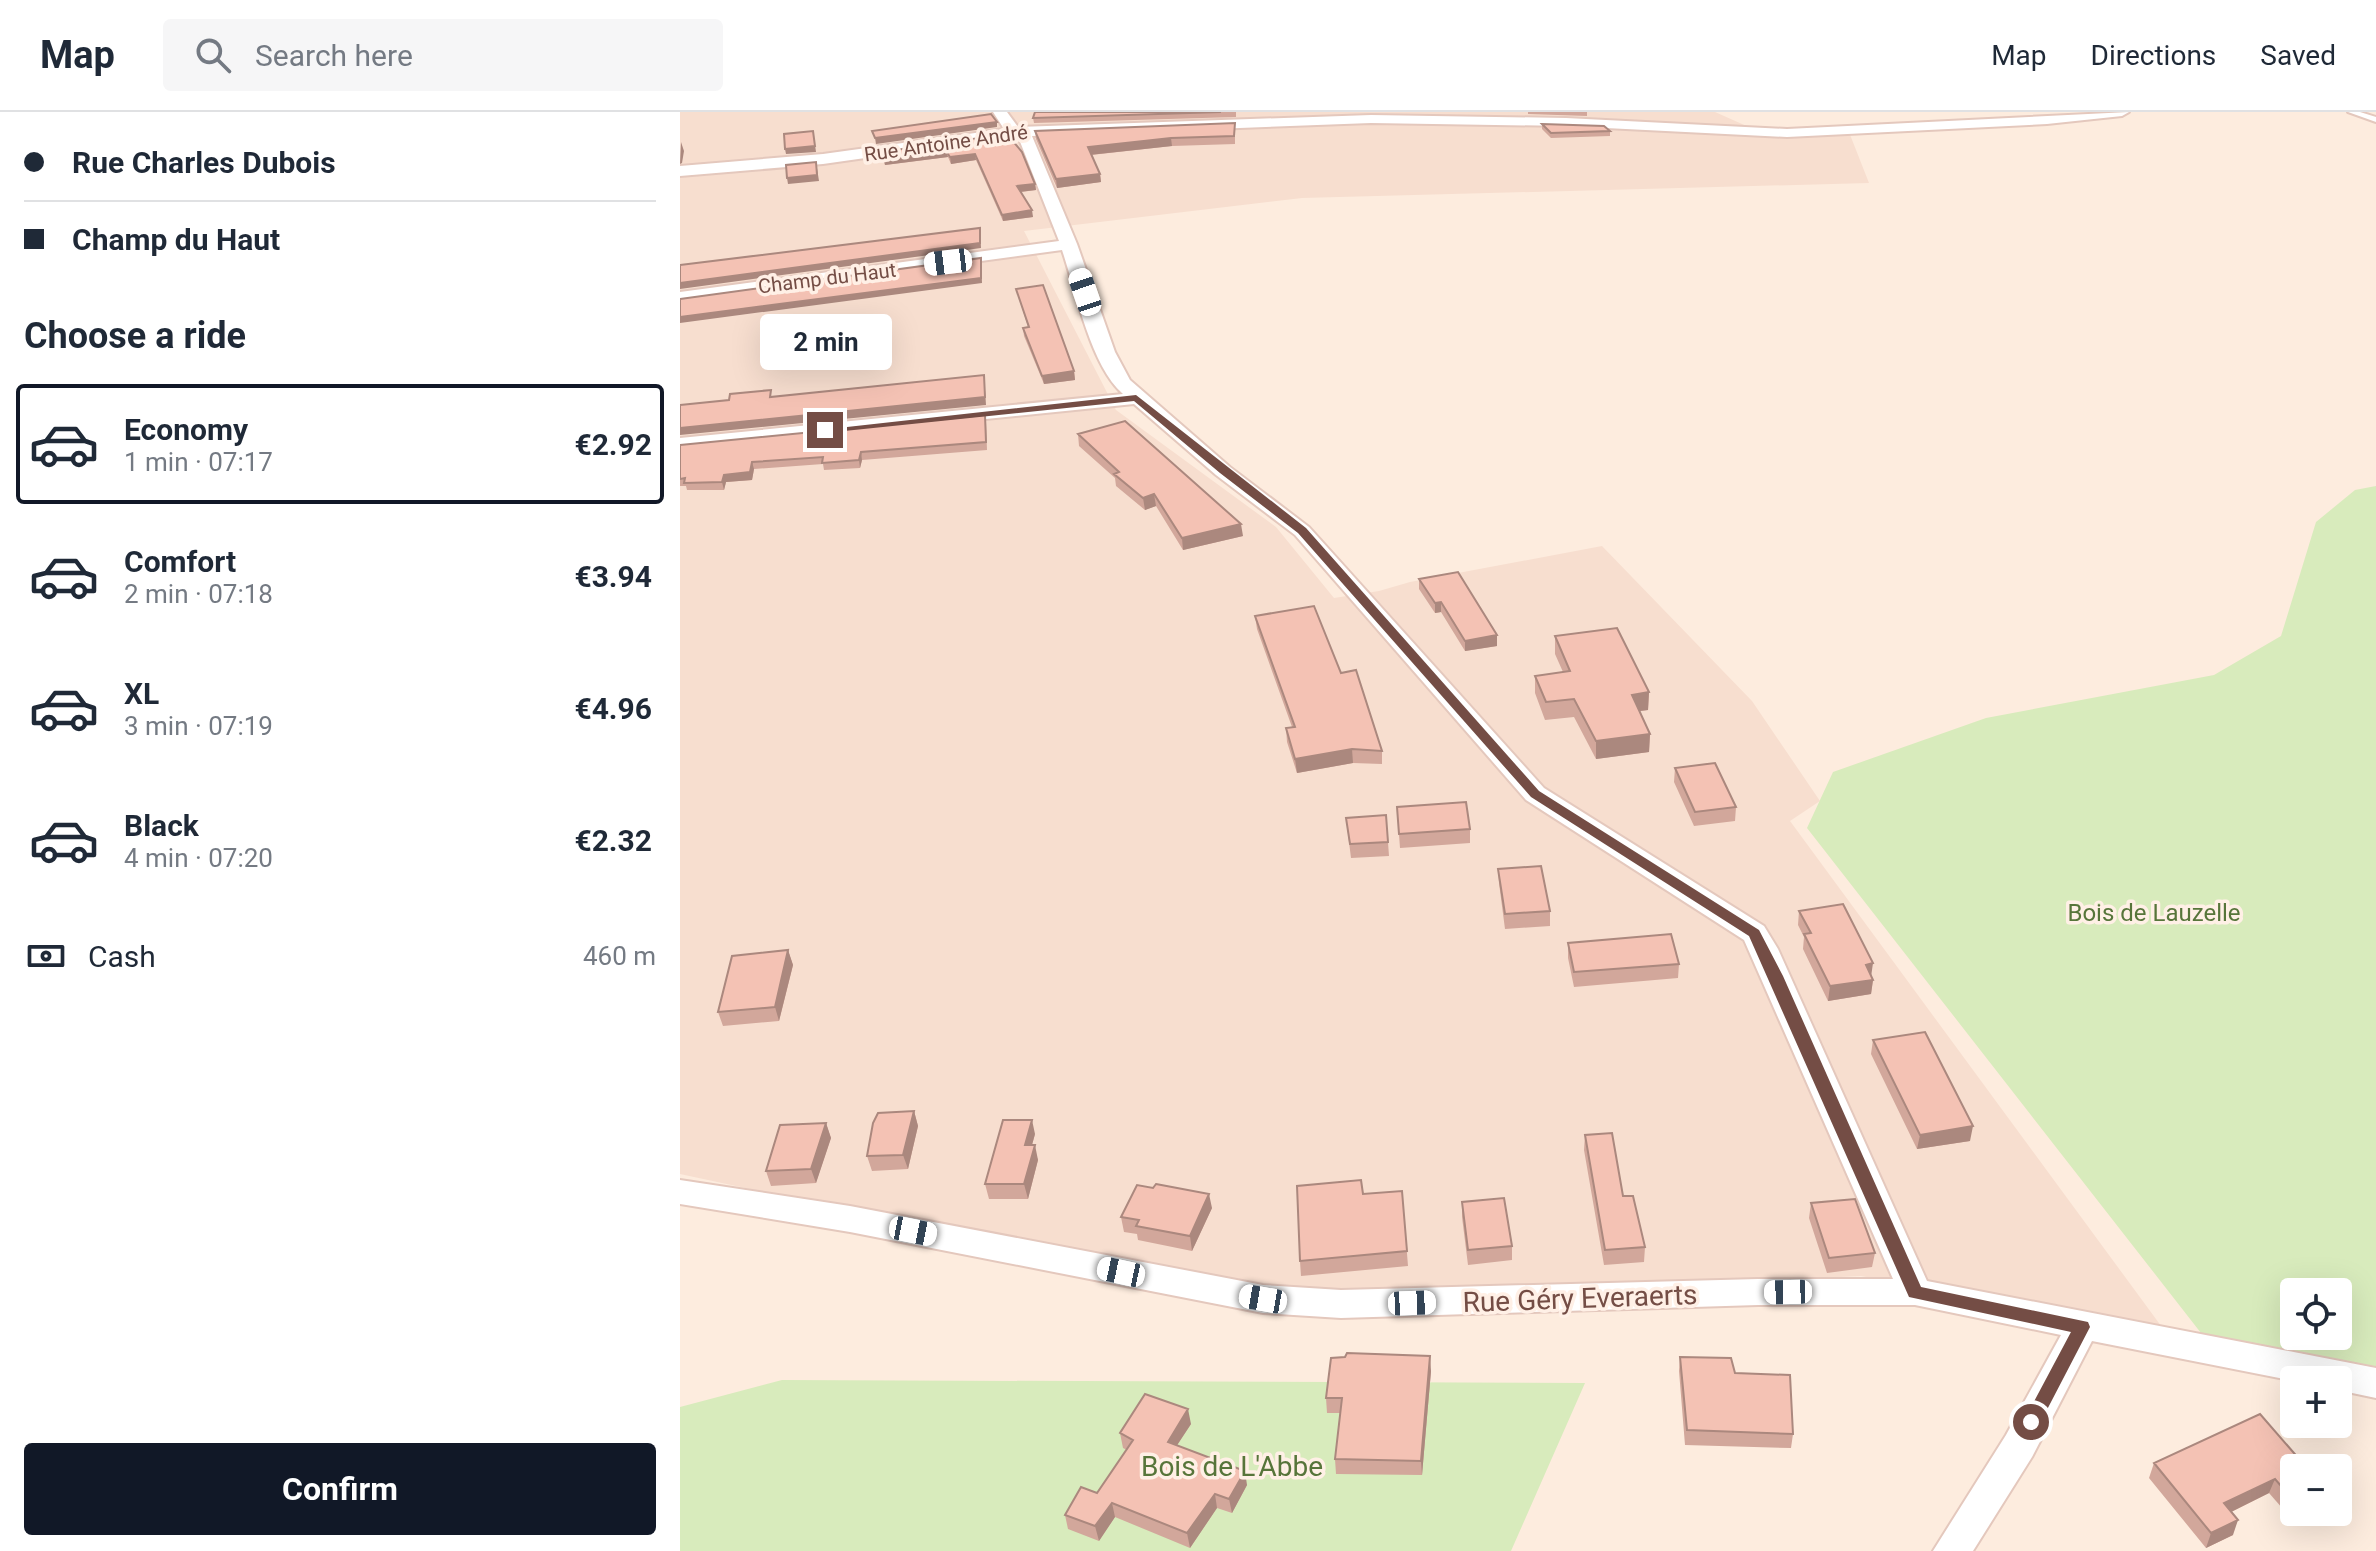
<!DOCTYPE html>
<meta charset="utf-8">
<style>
:root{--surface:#fff;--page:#f6f6f7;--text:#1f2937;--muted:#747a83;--line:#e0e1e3;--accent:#111827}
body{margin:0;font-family:Roboto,sans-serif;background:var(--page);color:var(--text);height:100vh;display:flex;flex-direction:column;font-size:30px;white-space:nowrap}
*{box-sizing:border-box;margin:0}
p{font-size:26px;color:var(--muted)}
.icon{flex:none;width:44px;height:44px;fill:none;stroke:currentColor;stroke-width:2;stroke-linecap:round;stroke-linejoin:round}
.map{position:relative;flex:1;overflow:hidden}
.sheet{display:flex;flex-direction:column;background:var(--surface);width:680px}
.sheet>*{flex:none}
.top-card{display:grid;align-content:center;height:176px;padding:0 24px;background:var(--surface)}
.buttons{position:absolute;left:1600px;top:1166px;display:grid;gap:16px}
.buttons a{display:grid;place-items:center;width:72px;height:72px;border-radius:8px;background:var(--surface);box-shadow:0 8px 32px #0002;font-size:40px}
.end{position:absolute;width:36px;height:36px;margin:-18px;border:10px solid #744d45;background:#fff;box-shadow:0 0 0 4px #fff}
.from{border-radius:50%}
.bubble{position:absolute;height:56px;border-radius:8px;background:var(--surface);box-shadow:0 8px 32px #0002;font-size:26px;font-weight:700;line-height:56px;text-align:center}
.car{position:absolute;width:24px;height:48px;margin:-24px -12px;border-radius:10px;box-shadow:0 0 6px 2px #0007;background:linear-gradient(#fff 24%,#345 0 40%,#fff 0 76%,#345 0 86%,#fff 0)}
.top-card b{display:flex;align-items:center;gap:28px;height:76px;font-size:30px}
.top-card b+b{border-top:2px solid var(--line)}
.top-card i{width:20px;height:20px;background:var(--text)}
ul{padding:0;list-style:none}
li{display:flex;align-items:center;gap:24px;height:120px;margin:0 16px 12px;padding:0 8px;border:4px solid transparent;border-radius:8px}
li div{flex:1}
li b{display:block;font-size:30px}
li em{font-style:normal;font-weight:700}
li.active{border-color:var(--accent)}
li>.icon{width:72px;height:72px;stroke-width:1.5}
h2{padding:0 24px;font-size:36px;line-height:96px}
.pay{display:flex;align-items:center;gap:20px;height:88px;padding:0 24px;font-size:30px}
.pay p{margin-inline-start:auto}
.primary-button{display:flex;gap:16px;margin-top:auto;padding:16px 24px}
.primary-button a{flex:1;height:92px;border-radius:8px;background:var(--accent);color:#fff;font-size:32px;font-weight:700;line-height:92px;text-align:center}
header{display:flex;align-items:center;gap:48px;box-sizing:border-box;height:112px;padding:0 40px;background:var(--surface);border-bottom:2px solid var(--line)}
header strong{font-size:38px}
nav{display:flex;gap:44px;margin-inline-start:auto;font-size:28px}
.search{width:560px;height:72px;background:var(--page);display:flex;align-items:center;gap:20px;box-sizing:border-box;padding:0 28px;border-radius:8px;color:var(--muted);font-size:30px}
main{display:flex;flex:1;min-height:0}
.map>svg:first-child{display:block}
</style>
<header>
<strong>Map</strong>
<div class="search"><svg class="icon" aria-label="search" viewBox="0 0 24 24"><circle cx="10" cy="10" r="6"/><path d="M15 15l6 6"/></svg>Search here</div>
<nav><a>Map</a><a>Directions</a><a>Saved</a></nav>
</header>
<main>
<section class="sheet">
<div class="top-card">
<b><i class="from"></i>Rue Charles Dubois</b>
<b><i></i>Champ du Haut</b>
</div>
<h2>Choose a ride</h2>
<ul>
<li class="active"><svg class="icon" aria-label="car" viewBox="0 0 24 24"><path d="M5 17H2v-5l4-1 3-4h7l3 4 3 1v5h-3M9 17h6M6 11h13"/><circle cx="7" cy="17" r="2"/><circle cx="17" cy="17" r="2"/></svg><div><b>Economy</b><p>1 min · 07:17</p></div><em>€2.92</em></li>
<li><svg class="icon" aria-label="car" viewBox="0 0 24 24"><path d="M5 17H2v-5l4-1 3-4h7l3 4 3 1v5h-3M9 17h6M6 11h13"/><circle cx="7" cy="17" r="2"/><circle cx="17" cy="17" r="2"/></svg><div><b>Comfort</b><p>2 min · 07:18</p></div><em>€3.94</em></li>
<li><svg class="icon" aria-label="car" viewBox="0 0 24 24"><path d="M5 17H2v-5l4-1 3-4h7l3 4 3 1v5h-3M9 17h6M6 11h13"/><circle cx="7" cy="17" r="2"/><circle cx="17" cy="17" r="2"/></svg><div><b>XL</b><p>3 min · 07:19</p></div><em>€4.96</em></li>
<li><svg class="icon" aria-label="car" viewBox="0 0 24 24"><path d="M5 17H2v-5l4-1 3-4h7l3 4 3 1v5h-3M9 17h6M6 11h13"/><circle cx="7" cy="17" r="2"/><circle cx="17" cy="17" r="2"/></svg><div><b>Black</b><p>4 min · 07:20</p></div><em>€2.32</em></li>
</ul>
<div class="pay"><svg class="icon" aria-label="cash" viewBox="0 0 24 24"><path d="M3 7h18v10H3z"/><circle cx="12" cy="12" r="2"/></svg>Cash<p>460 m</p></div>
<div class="primary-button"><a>Confirm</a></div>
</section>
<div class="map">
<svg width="1696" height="1439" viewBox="0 0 1696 1439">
<rect width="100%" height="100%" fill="#fdecde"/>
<path fill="#f7decf" d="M 0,0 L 1035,0 L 1071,16 L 1167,15 L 1189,71 L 622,86 L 344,119 L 436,298 L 596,415 L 654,486 L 699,479 L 730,470 L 922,434 L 1072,589 L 1140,689 L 1110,709 L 1487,1222 L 1181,1164 L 603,1191 L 0,1062 Z"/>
<path fill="#d8ebbc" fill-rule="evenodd" d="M 1696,374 L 1696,1258 L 1528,1230 L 1127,716 L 1153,660 L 1306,606 L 1534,563 L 1601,524 L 1636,410 L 1675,378 ZM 1614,1180 L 1658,1180 L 1658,1224 L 1614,1224 Z
M 102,1268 L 905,1271 L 831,1439 L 0,1439 L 0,1295 Z"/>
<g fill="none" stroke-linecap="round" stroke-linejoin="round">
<defs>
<path id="service" d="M 1668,0 L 1680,0 L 1696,5 L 1696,10 Z"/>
<path id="minor" d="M 313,0 L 327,0 L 338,15 L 691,3 L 886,6 L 1107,17 L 1449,0 L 1442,4 L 1367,12 L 1107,25 L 886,14 L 691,11 L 352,24 L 397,132 L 435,240 L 450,268 L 550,355 L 629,415 L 864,676 L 1084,814 L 1098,837 L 1247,1169 L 1696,1256 L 1696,1286 L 1658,1278 L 1658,1268 L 1614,1269 L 1412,1229 L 1352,1345 L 1293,1439 L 1253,1439 L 1326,1323 L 1381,1223 L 1235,1193 L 1078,1193 L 661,1206 L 583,1201 L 170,1120 L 0,1092 L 0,1068 L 170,1094 L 583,1173 L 661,1178 L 1078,1167 L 1213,1167 L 1064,828 L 846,688 L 615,423 L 536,363 L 454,292 L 0,338 L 0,326 L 443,282 C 410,253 396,179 382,138 L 0,190 L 0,180 L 379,129 L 339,27 L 333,25 L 143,52 L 0,64 L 0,54 L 143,42 L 324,17 Z"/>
</defs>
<use href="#service" stroke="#e4c8bd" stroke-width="4"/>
<use href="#minor" stroke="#e4c8bd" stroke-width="4"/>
<use href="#service" fill="#fff" fill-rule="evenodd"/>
<use href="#minor" fill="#fff" fill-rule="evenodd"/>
</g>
<path fill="#d2a79b" d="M 355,0 L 556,0 L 556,5 L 354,11 L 353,6 Z
M 848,0 L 907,0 L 907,4 L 848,2 Z
M 862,12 L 930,19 L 930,24 L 871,26 L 862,17 Z
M 355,19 L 555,19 L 555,32 L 492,34 L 411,43 L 420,62 L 421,70 L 377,76 L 356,27 Z
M 327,22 L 355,72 L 356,78 L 341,80 L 353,105 L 323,109 L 296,48 L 271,52 L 268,45 L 205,53 L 201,40 Z
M 336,177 L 394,259 L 395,268 L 364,272 L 344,224 L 343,216 L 348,215 Z
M 306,310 L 307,338 L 182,348 L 180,356 L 144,358 L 143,352 L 74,357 L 72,368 L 46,370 L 44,378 L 7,378 L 6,374 L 0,374 L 0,333 Z
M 398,322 L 563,424 L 503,438 L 476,394 L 465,398 L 436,374 L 435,366 L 399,334 Z
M 739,467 L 817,534 L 785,539 L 761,500 L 755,501 L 739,477 Z
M 575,504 L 661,561 L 702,639 L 702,652 L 673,651 L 617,661 L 607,630 L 606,616 L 612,615 L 577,517 Z
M 875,524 L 969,580 L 968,598 L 960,599 L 970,622 L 969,640 L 916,647 L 894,605 L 865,608 L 855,581 L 855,564 L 883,560 L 875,542 Z
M 995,656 L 1056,695 L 1055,709 L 1014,714 L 994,670 Z
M 717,695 L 790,717 L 790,731 L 720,736 Z
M 706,703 L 709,744 L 671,746 L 666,706 Z
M 818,757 L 870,799 L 870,814 L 825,817 L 819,771 Z
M 1119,799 L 1191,865 L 1193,868 L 1191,882 L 1148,889 L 1123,837 L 1124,825 L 1118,813 Z
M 888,831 L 999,852 L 998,866 L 894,875 L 888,846 Z
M 108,838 L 113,853 L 99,909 L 43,914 L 38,900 Z
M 1193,928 L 1290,1029 L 1237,1037 L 1191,942 Z
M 234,999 L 238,1014 L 228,1057 L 192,1059 L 187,1044 Z
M 146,1011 L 151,1026 L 136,1071 L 91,1074 L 86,1059 Z
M 355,1022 L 352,1033 L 358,1048 L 348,1087 L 309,1087 L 305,1072 Z
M 905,1023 L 943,1084 L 965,1135 L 964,1150 L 924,1153 L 904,1038 Z
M 722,1079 L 728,1154 L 621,1164 L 620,1149 L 683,1082 Z
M 782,1090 L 832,1134 L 832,1148 L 788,1153 L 782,1105 Z
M 1131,1091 L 1195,1141 L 1192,1155 L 1147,1161 L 1129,1106 Z
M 532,1096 L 512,1139 L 458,1128 L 457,1122 L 444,1120 L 441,1105 Z
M 1000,1245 L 1055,1261 L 1113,1322 L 1111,1336 L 1005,1333 L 999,1259 Z
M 751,1259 L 742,1363 L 656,1362 L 655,1347 L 660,1301 L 647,1301 L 646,1286 Z
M 1580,1302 L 1614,1392 L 1603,1397 L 1589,1381 L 1551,1400 L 1553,1423 L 1526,1436 L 1469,1366 L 1474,1351 Z
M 511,1312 L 497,1333 L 567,1373 L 552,1401 L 537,1396 L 510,1436 L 435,1405 L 419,1429 L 388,1417 L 385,1403 L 417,1381 L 447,1338 L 443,1336 L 440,1321 Z"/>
<path fill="#ab887e" d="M 317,10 L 317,15 L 196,32 L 195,26 Z
M 133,19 L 136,40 L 106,42 L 105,37 Z
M 491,26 L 492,34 L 409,43 L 408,35 Z
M 1,30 L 4,39 L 2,51 L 0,52 Z
M 266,39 L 268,45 L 205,53 L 204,47 Z
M 295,42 L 296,48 L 271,52 L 270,45 Z
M 136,50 L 139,69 L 108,72 L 107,66 Z
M 420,62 L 421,70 L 377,76 L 376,67 Z
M 355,72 L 356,78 L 339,80 L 337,74 Z
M 352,98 L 353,105 L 323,109 L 322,103 Z
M 300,116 L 301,136 L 0,177 L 0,171 Z
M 301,146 L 302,171 L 0,211 L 0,205 Z
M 394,259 L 395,268 L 364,272 L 362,264 Z
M 304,263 L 306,293 L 0,323 L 0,316 Z
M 181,340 L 182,348 L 180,356 L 179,348 Z
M 72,350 L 74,357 L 72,368 L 46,370 L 44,378 L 42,370 L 44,363 Z
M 474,382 L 476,394 L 465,398 L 463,386 Z
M 561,412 L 563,424 L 503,438 L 502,426 Z
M 761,490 L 761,500 L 755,501 L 755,491 Z
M 817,523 L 817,534 L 785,539 L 785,529 Z
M 969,580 L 968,598 L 951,600 L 952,583 Z
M 970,622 L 969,640 L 916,647 L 916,629 Z
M 672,637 L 673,651 L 617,661 L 615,647 Z
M 108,838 L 113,853 L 99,909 L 95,895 Z
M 1193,851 L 1191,865 L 1186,853 Z
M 1193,868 L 1191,882 L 1148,889 L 1150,874 Z
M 234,999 L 238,1014 L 228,1057 L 223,1043 Z
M 352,1008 L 355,1022 L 348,1047 L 345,1033 Z
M 146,1011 L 151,1026 L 136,1071 L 131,1057 Z
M 1293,1014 L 1290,1029 L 1237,1037 L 1240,1023 Z
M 355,1033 L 358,1048 L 348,1087 L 344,1072 Z
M 529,1082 L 532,1096 L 512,1139 L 510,1124 Z
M 750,1244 L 751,1259 L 742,1363 L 741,1349 Z
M 508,1297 L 511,1312 L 490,1344 L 488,1330 Z
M 565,1359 L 567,1373 L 552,1401 L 549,1387 Z
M 1595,1367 L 1589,1381 L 1539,1406 L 1544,1391 Z
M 1614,1380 L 1614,1392 L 1603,1397 L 1609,1383 Z
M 535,1382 L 537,1396 L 510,1436 L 507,1421 Z
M 432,1391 L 435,1405 L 419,1429 L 415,1414 Z
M 1558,1408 L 1553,1423 L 1526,1436 L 1531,1421 Z"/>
<path fill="#f4c2b4" stroke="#ab887e" stroke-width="2" d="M 355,0 L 541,0 L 353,6 Z
M 311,2 L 317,10 L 195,26 L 192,19 Z
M 555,11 L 554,24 L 491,26 L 408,35 L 420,62 L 376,67 L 355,19 Z
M 862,12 L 924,14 L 930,19 L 871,21 Z
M 133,19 L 135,34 L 105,37 L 104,22 Z
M 327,22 L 342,40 L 355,72 L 337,74 L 352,98 L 322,103 L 295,42 L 270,45 L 266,39 L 204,47 L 201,40 Z
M 136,50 L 137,63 L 107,66 L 106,53 Z
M 300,116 L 300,131 L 0,171 L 0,153 Z
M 301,146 L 301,166 L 0,205 L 0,187 Z
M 363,173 L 394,259 L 362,264 L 343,216 L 349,215 L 336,177 Z
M 304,263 L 305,285 L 0,316 L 0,293 L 49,288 L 50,282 L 91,278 L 90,285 Z
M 305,303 L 306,330 L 181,340 L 179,348 L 142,351 L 143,345 L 72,350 L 70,360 L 44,363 L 42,370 L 4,371 L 5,366 L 0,367 L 0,333 Z
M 445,309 L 561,412 L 502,426 L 474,382 L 463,386 L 434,362 L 439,360 L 398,322 Z
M 778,460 L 817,523 L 785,529 L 761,490 L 755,491 L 739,467 Z
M 634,494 L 661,561 L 676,558 L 702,639 L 672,637 L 615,647 L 606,616 L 615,615 L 575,504 Z
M 937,516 L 969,580 L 952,583 L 970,622 L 916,629 L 894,587 L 866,590 L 855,564 L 890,559 L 875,524 Z
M 1035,651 L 1056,695 L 1015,700 L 995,656 Z
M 786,690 L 790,717 L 719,722 L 717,695 Z
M 706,703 L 708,730 L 670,732 L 666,706 Z
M 861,754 L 870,799 L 825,802 L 818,757 Z
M 1163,792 L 1193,851 L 1186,853 L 1193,868 L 1150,874 L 1124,822 L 1131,821 L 1119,799 Z
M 991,822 L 999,852 L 894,860 L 888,831 Z
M 108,838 L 95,895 L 38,900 L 52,844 Z
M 1245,920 L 1293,1014 L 1240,1023 L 1193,928 Z
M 234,999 L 223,1043 L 187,1044 L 193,1011 L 198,1001 Z
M 323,1008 L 352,1008 L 345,1033 L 355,1033 L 344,1072 L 305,1072 Z
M 146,1011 L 131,1057 L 86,1059 L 100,1013 Z
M 932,1021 L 943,1084 L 953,1084 L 965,1135 L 925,1138 L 905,1023 Z
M 681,1068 L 683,1082 L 722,1079 L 727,1139 L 620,1149 L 617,1074 Z
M 476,1072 L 529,1082 L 510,1124 L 456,1114 L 459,1108 L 441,1105 L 457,1073 L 473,1076 Z
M 824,1086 L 832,1134 L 788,1138 L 782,1090 Z
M 1175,1087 L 1195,1141 L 1149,1146 L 1131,1091 Z
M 667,1241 L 750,1244 L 741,1349 L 655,1347 L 662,1286 L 646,1286 L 651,1246 L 665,1245 Z
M 1000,1245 L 1051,1246 L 1055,1261 L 1110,1263 L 1113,1322 L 1007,1318 Z
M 465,1282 L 508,1297 L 488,1330 L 565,1359 L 549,1387 L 535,1382 L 507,1421 L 432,1391 L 415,1414 L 385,1403 L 401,1375 L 417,1381 L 453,1328 L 440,1321 Z
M 1580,1302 L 1627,1356 L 1614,1356 L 1614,1380 L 1609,1383 L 1595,1367 L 1544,1391 L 1558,1408 L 1531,1421 L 1474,1351 Z"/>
<path fill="#744d45" d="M 456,283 L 626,416 L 859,679 L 1079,818 L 1103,864 L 1241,1175 L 1408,1210 L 1410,1215 L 1358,1315 L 1351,1318 L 1343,1310 L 1391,1220 L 1229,1185 L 1069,824 L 851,685 L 618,421 L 540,361 L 454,289 L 145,321 L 140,318 Z"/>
<g text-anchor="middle" stroke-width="7" stroke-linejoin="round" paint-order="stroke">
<g font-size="20" fill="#744d45" stroke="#fff0e6">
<text transform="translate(266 31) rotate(-8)" y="7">Rue Antoine André</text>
<text transform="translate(147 166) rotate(-7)" y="7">Champ du Haut</text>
</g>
<g font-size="24" fill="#57753a" stroke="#fff0e6">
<text x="1474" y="809">Bois de Lauzelle</text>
</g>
<g font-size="28" fill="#744d45" stroke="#fff0e6">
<text transform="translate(900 1186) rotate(-2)" y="10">Rue Géry Everaerts</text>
</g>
<g font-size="28" fill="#57753a" stroke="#fff0e6">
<text x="552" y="1364">Bois de L'Abbe</text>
</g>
</g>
</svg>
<div class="buttons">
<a><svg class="icon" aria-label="locate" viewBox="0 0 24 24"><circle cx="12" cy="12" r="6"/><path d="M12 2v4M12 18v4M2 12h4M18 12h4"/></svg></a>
<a>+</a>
<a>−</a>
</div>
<i class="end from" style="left:1351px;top:1310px"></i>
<i class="end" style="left:145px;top:318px"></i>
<div class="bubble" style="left:80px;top:202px;width:132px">2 min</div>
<i class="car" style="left:268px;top:150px;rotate:263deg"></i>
<i class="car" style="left:405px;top:180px;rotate:341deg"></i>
<i class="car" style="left:233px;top:1119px;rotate:101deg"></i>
<i class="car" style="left:441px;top:1160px;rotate:282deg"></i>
<i class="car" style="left:1108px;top:1180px;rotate:269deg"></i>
<i class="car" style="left:583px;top:1187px;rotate:280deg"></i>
<i class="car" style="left:732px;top:1191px;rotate:88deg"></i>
</div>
</main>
